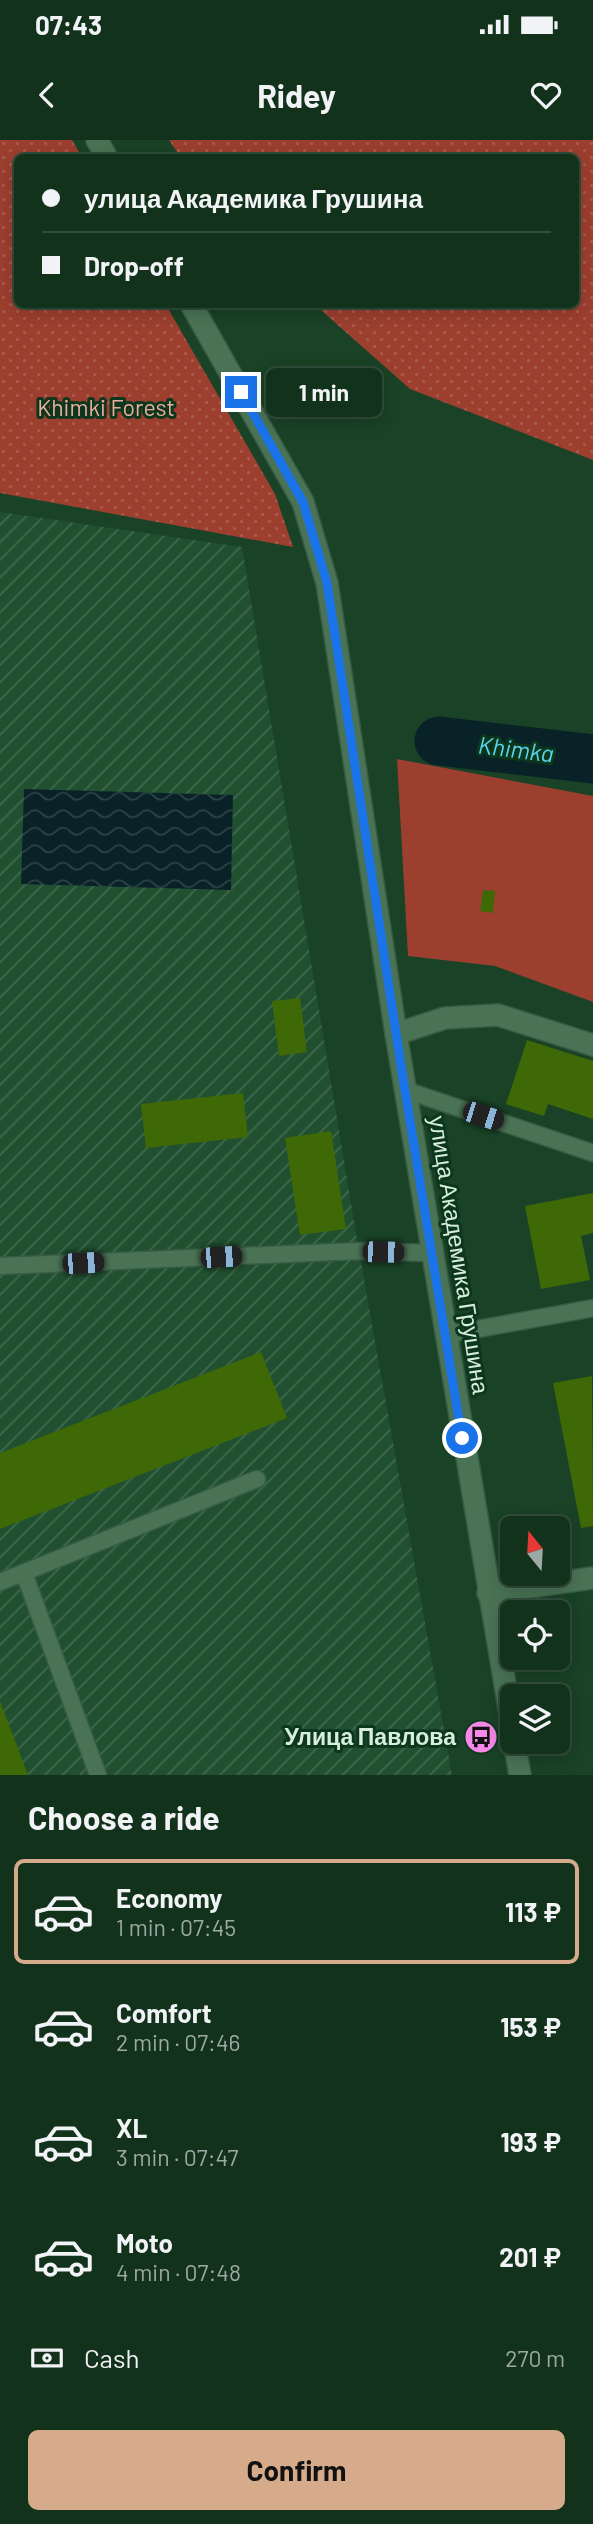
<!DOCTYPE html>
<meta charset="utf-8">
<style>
:root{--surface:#13321c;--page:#1c3a25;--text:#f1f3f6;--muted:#9daaa3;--line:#324d3b;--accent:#d6ab8b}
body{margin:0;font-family:Barlow,sans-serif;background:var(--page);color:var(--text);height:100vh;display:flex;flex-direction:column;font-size:26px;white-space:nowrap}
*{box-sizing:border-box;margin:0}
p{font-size:23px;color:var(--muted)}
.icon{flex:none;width:38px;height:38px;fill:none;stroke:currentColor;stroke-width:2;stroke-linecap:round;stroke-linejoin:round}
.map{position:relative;height:1635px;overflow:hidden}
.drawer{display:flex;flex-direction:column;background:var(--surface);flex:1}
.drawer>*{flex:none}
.top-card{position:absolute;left:14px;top:14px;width:565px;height:154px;border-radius:10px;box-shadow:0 4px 18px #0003,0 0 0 2px var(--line);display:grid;align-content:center;height:154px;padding:0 28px;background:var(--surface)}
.needle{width:46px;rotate:342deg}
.controls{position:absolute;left:500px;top:1376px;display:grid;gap:14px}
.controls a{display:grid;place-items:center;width:70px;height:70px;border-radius:10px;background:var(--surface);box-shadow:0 4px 18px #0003,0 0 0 2px var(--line);font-size:35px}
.end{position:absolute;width:32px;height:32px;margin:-16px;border:9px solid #1a73e8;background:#fff;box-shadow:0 0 0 4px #fff}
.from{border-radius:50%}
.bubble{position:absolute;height:49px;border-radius:10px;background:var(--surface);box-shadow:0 4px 18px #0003,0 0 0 2px var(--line);font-size:23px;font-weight:700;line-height:49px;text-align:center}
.car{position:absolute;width:21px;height:42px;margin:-21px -10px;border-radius:9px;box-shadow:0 0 5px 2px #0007;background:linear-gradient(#222 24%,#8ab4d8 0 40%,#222 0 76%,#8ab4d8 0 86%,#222 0)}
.top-card b{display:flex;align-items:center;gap:24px;height:66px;font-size:26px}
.top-card b+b{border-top:2px solid var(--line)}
.top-card i{width:18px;height:18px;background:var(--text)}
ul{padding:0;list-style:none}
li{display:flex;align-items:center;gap:21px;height:105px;margin:0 14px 10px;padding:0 14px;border:4px solid transparent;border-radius:10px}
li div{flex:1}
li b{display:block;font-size:26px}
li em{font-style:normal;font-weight:700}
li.selected{border-color:var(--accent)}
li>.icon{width:63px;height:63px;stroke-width:1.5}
h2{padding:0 28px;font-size:32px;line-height:84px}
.pay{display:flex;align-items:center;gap:18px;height:77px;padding:0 28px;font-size:26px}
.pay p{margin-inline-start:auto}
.button{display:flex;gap:14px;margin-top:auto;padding:14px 28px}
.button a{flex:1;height:80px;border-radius:10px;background:var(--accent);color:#111;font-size:28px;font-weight:700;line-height:80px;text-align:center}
.status{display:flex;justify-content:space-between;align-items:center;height:49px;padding:0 35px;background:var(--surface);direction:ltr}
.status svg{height:19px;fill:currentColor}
header{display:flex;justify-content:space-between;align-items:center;height:91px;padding:0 28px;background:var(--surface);font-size:32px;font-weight:700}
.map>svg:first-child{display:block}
</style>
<div class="status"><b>07:43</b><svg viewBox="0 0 49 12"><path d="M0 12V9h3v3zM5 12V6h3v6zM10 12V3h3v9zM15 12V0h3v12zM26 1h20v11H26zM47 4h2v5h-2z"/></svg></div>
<header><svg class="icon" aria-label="back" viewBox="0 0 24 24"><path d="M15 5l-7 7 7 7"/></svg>Ridey<svg class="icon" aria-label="heart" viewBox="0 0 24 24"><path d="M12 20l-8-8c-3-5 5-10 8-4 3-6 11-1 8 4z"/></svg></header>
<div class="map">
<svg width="593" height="1635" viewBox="0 0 593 1635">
<defs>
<pattern id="industrial-furrows" width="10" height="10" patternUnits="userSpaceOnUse" patternTransform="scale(1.75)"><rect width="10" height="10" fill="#205030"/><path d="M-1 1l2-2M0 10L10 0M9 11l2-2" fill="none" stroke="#406a4e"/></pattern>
<pattern id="park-dots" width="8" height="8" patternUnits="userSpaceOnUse" patternTransform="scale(1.75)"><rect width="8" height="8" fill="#9c3f2f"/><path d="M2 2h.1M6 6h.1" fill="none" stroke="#a95b4d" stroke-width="1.8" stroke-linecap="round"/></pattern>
<pattern id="water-waves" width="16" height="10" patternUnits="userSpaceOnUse" patternTransform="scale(1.75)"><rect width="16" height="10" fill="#092227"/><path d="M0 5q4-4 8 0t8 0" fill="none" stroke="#2c4246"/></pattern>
</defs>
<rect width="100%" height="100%" fill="#194226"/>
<path fill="url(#industrial-furrows)" d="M 0,372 L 242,407 L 359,1111 L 452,1635 L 0,1635 Z"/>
<path fill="url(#park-dots)" d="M 0,0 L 72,0 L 82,17 L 18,18 L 18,164 L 166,165 L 275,354 L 293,407 L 0,353 Z
M 169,0 L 593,0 L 593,320 L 410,249 L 322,171 L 319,165 L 576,164 L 576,18 L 181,18 Z"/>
<path fill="#9c3f2f" d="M 397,619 L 593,656 L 593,862 L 495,826 L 408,816 Z"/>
<path fill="url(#water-waves)" d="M 24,649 L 233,655 L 231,750 L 21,744 Z"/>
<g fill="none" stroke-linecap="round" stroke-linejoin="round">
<path stroke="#092227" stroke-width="49" d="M 439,601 L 593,619"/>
</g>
<path fill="#3e6906" d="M 483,750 L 495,751 L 493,773 L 480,771 Z
M 300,858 L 307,912 L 279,916 L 272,861 Z
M 527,900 L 593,921 L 593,979 L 548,964 L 544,976 L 506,964 Z
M 243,953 L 248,997 L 146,1008 L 141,964 Z
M 331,991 L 346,1089 L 300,1095 L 285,998 Z
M 593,1053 L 593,1093 L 581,1096 L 590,1140 L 541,1149 L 525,1066 Z
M 261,1212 L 287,1278 L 0,1389 L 0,1313 Z
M 592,1236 L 593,1386 L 581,1388 L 553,1243 Z
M 0,1561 L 28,1635 L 0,1635 Z"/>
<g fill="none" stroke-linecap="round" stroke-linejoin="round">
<defs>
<path id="lane" d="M 405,950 L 593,1013
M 0,1126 L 359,1111 L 432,1113
M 445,1195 L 593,1168
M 24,1433 L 98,1635
M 0,1442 L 257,1339"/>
<path id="street" d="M 97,0 L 107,18
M 191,164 L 303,362 L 327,443 L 396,894
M 488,1453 L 593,1438"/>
<path id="secondary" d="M 513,1592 L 396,894 L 445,878 L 498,875 L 593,905
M 514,1601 L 520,1635"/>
</defs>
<use href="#lane" stroke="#385b44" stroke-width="19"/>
<use href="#street" stroke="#385b44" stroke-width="24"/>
<use href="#secondary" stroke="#385b44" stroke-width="24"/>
<use href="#lane" stroke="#4a7355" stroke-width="16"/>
<use href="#street" stroke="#4a7355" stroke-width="21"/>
<use href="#secondary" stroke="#4a7355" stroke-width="21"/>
</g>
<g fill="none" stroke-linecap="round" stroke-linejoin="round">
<path stroke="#1a73e8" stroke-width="9" d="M 241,252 L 303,362 L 327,443 L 402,932 L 462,1298"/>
</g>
<defs>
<symbol id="bus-disc" viewBox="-11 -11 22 22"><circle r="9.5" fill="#f888ea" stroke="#0d371d"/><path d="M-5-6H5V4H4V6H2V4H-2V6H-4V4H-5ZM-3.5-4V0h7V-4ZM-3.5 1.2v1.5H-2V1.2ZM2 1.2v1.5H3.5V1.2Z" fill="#111"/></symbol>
</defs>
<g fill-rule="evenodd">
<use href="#bus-disc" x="462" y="1578" width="38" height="38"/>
</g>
<g text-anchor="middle" stroke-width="6" stroke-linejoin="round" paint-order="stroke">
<g font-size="23" fill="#ebada0" stroke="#0d371d">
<text x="106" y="276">Khimki Forest</text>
</g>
<g font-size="23" fill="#d8eedd" stroke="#0d371d">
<text transform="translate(459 1115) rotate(81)" y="8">улица Академика Грушина</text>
</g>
<g font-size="23" font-weight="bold" fill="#d8eedd" stroke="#0d371d" text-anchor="end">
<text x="456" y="1605">Улица Павлова</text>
</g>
<g font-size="24" font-style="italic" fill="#58d5ec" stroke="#0d371d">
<text transform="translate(516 610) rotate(7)" y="8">Khimka</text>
</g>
</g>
</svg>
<div class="controls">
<a><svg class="needle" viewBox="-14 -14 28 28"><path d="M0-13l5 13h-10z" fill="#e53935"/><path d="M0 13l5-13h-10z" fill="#9daaa3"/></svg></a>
<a><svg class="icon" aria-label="locate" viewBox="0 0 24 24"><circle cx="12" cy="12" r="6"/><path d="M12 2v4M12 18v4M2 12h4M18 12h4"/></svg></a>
<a><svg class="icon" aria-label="layers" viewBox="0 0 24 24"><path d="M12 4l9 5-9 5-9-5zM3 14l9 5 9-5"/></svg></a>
</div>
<i class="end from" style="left:462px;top:1298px"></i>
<i class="end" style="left:241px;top:252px"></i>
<div class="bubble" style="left:266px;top:228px;width:116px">1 min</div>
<i class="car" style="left:483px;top:976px;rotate:108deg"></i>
<i class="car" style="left:383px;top:1112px;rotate:91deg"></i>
<i class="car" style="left:221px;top:1117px;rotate:87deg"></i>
<i class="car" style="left:83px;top:1123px;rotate:87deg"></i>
<div class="top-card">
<b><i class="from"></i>улица Академика Грушина</b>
<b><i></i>Drop-off</b>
</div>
</div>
<section class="drawer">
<h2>Choose a ride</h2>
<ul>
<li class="selected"><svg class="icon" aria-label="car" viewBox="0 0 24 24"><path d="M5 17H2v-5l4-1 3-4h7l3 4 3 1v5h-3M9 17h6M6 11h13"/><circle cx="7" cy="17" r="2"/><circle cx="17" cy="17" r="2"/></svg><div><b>Economy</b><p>1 min · 07:45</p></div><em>113 ₽</em></li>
<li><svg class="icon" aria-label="car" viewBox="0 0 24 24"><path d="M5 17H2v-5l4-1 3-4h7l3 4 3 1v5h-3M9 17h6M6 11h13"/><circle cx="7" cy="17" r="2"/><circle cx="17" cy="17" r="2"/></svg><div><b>Comfort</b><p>2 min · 07:46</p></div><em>153 ₽</em></li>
<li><svg class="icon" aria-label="car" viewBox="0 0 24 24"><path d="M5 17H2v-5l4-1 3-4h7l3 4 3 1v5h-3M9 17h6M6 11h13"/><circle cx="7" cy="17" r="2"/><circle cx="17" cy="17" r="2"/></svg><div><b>XL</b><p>3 min · 07:47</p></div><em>193 ₽</em></li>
<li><svg class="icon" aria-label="car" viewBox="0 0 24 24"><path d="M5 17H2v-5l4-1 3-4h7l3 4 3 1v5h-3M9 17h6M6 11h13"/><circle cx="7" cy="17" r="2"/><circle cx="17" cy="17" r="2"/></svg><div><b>Moto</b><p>4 min · 07:48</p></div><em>201 ₽</em></li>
</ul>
<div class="pay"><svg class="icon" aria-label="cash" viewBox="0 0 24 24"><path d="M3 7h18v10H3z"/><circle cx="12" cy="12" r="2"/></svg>Cash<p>270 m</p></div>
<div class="button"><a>Confirm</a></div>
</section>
